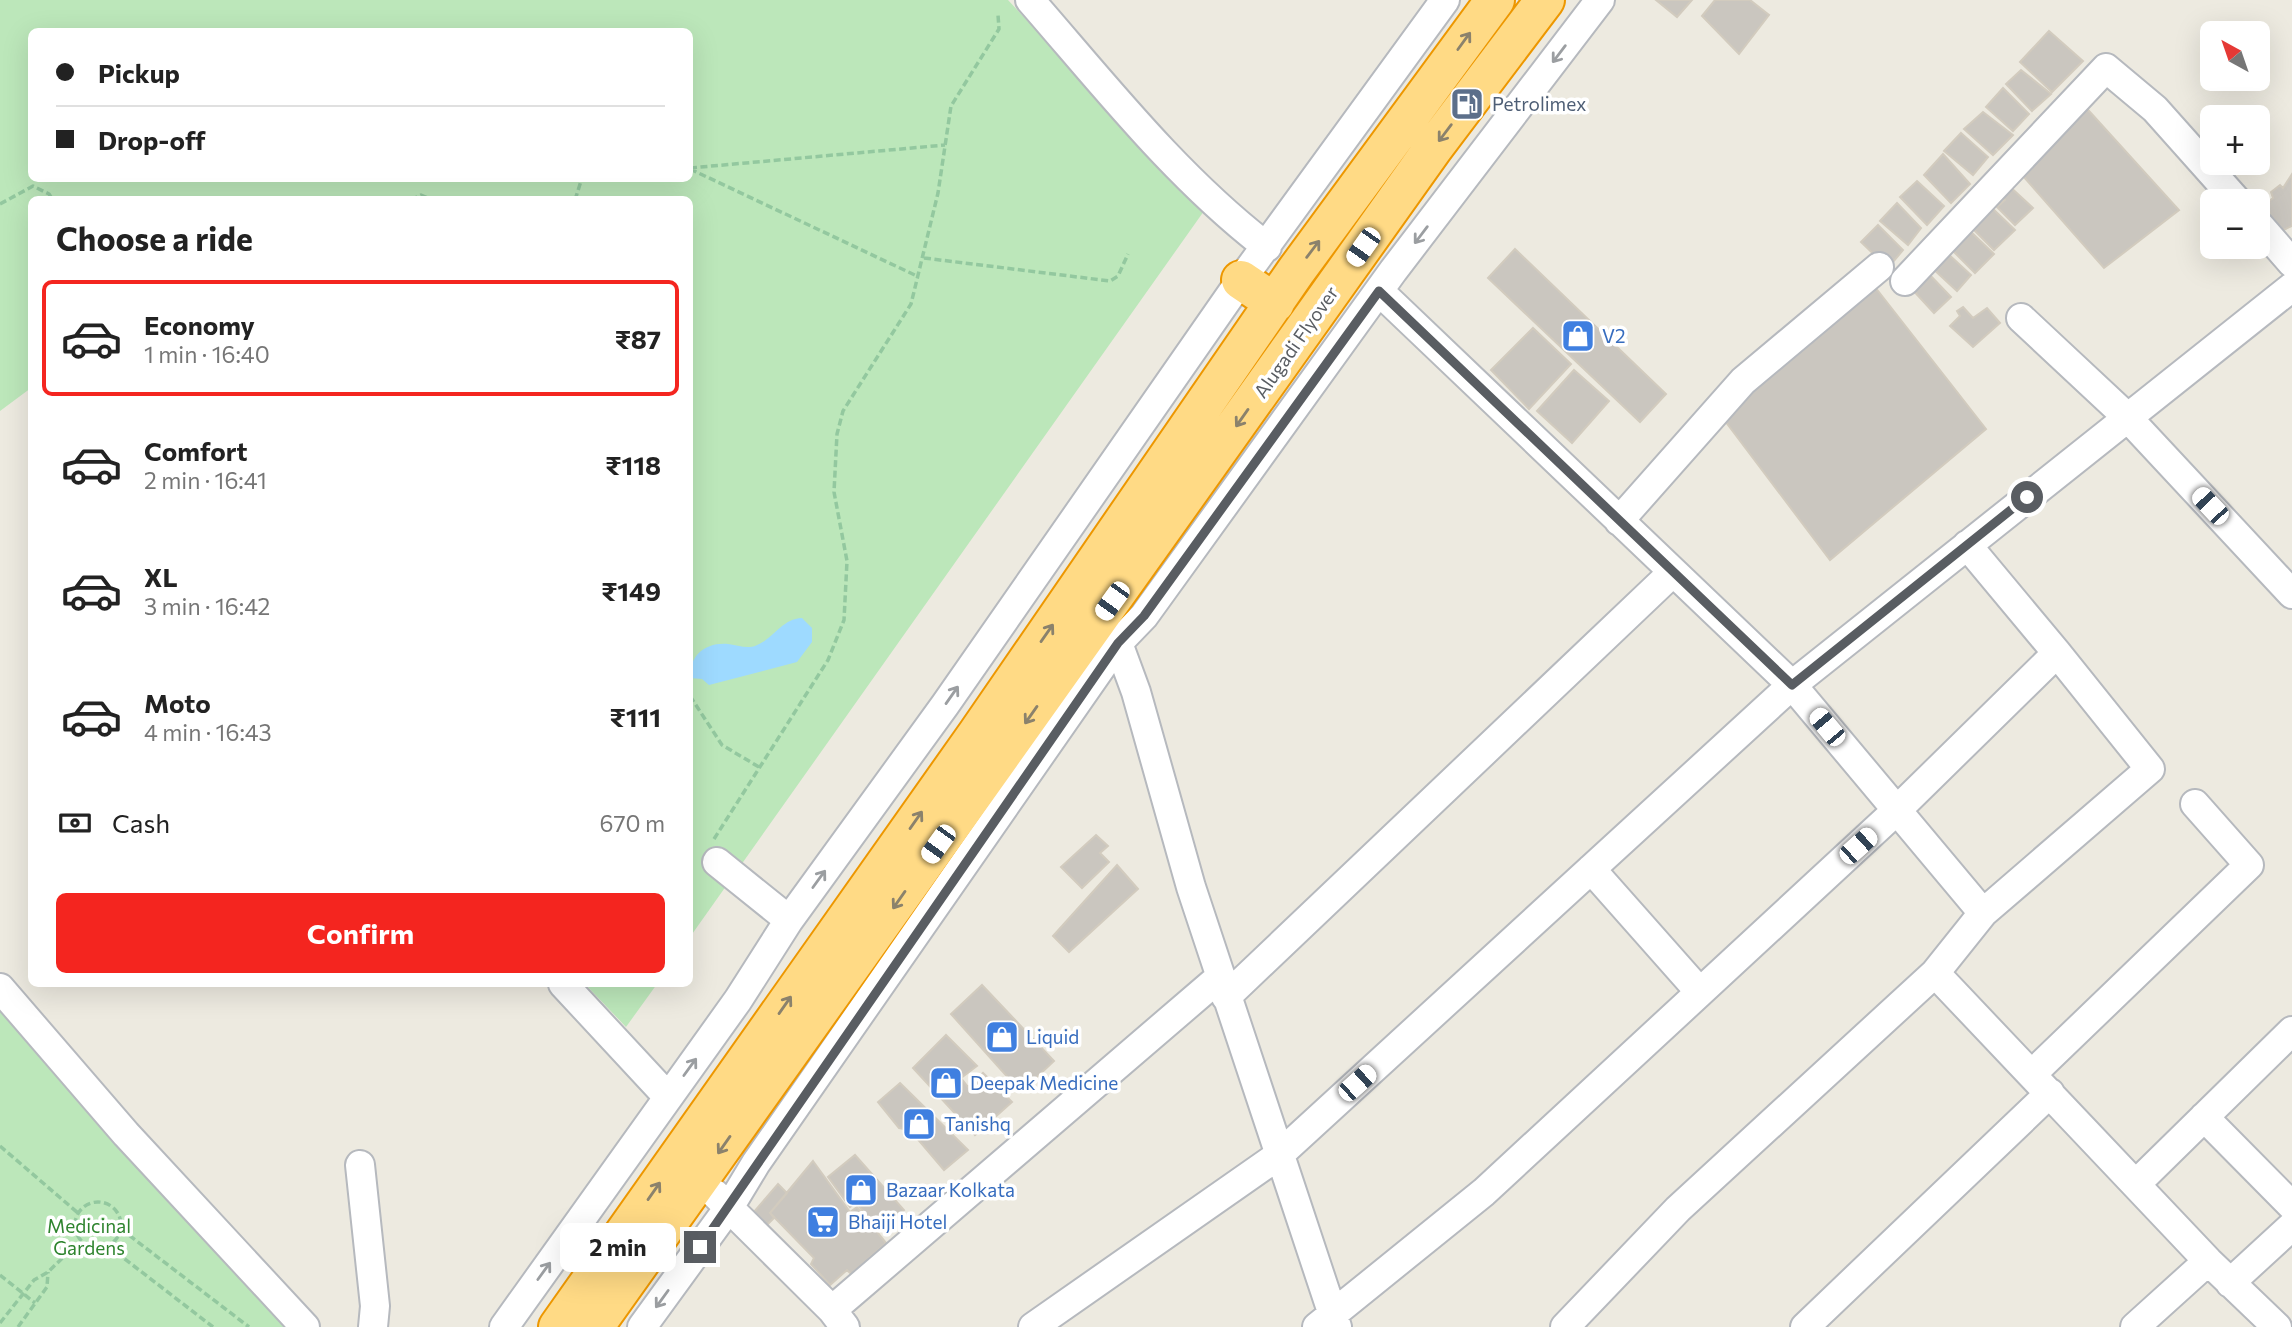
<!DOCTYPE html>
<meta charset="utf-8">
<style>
:root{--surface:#fff;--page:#f2f2f2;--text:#222;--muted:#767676;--line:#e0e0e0;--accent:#f4251f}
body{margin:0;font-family:Commissioner,sans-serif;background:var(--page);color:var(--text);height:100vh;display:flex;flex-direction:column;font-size:26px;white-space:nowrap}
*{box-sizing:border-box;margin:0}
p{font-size:23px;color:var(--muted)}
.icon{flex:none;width:38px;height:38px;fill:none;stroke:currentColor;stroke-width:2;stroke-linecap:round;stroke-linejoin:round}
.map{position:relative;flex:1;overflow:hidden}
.side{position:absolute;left:28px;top:196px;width:665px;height:791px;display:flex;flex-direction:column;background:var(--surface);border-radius:10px;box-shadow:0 7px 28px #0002}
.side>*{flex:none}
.banner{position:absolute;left:28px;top:28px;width:665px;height:154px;border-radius:10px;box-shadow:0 7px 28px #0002;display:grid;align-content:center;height:154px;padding:0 28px;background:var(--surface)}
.needle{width:46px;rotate:320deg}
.controls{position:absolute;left:2200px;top:21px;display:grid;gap:14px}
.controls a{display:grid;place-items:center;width:70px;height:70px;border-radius:10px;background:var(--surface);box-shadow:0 7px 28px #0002;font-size:35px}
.end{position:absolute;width:32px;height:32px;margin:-16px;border:9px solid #595d62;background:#fff;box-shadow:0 0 0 4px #fff}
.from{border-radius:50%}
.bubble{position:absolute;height:49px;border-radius:10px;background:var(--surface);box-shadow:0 7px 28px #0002;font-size:23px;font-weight:700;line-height:49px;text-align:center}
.car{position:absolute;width:21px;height:42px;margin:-21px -10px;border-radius:9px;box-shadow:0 0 5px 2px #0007;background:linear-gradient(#fff 24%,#345 0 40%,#fff 0 76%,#345 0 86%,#fff 0)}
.banner b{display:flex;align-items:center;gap:24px;height:66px;font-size:26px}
.banner b+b{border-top:2px solid var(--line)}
.banner i{width:18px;height:18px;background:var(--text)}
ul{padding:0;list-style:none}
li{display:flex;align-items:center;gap:21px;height:116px;margin:0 14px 10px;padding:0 14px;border:4px solid transparent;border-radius:10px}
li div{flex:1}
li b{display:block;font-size:26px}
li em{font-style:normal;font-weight:700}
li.active{border-color:var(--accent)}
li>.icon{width:63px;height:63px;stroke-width:1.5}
h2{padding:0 28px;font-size:32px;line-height:84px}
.pay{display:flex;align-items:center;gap:18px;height:77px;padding:0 28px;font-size:26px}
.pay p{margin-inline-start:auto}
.cta{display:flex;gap:14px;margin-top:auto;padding:14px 28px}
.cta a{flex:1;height:80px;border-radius:10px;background:var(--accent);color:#fff;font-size:28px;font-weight:700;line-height:80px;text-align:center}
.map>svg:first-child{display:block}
</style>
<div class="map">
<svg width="2292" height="1327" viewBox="0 0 2292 1327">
<rect width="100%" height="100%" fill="#edeae0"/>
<path fill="#bce7ba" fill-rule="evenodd" d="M 0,0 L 1008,0 L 1204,211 L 690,937 L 690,200 L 32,200 L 31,388 L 0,411 ZM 32,32 L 690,32 L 690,178 L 32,178 Z
M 585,984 L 657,984 L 626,1027 Z
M 0,999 L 285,1327 L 0,1327 Z"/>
<path fill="#9edaff" d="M 802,618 L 812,628 L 812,642 L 797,662 L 709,685 L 702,679 L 690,678 C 689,657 704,642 728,644 C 736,645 747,649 755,646 C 774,639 781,619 802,618 Z"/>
<path fill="#cac6bf" stroke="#d2cbbe" stroke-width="2" d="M 1656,0 L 1692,0 L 1677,17 Z
M 1715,0 L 1750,0 L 1769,15 L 1739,54 L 1702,16 Z
M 2049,31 L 2083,61 L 2052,92 L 2020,62 Z
M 2021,70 L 2051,94 L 2032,111 L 2006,84 Z
M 2003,88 L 2029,114 L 2013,131 L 1986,107 Z
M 2080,101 L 2179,210 L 2104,268 L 2016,168 Z
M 1983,112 L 2013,135 L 1993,155 L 1964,129 Z
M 1961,133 L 1988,157 L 1973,175 L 1944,151 Z
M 1943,154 L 1970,184 L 1951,203 L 1924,175 Z
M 2292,174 L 2292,226 L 2279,232 L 2266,215 L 2270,214 L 2264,205 L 2273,198 L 2271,192 L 2280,185 L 2283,188 Z
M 1917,181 L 1944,206 L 1927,225 L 1900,197 Z
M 2007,184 L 2033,208 L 2015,225 L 1997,207 L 2005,200 L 1999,194 Z
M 1897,203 L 1921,228 L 1908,245 L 1880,221 Z
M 1991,207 L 2015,230 L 1994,250 L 1971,227 Z
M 1878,225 L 1903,250 L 1888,268 L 1861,242 Z
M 1969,230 L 1994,254 L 1975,273 L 1951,249 Z
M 1515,249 L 1666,394 L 1640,422 L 1488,278 Z
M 1946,252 L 1971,275 L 1957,291 L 1931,267 Z
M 1926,271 L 1951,297 L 1934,313 L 1910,287 Z
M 1875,287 L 1986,429 L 1830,560 L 1722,417 Z
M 1963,307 L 1973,318 L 1987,308 L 2000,323 L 1973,347 L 1950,326 L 1960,316 L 1957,311 Z
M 1533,328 L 1571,364 L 1529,409 L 1491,370 Z
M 1574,370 L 1609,401 L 1572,443 L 1537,411 Z
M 1096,835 L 1108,846 L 1100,853 L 1109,862 L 1082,888 L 1061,867 Z
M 1117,865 L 1138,889 L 1069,952 L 1053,936 Z
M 982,985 L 1054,1061 L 1021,1092 L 951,1014 Z
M 946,1035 L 977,1066 L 961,1078 L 968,1087 L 983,1073 L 1012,1102 L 975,1135 L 913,1068 Z
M 900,1083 L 968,1150 L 944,1170 L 910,1130 L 899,1128 L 878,1102 Z
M 855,1155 L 904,1210 L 877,1230 L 856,1202 L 850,1207 L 828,1177 Z
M 813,1161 L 850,1212 L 857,1207 L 886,1243 L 851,1274 L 847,1270 L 830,1285 L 811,1264 L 814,1258 L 770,1213 Z
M 778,1184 L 787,1193 L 770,1213 L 774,1218 L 765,1227 L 753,1213 Z"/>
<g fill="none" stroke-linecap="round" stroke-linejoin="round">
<defs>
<path id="minor" d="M 1030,0 C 1105,86 1176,177 1267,247
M 2258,224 L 2292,263
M 1905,281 L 2106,68 L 2155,109 L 2237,201
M 1379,291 L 1792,685 L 2292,287
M 2021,318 L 2127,417 L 2292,594
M 1619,521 L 1743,381 L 1879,267
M 1109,632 L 1118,643 L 1136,692 L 1191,887 L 1337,1327
M 717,862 L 789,920
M 1591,869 L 1699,991
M 1983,913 L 2150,769 L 2057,653
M 563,984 L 668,1097
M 0,988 L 126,1134 L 305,1327
M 1226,997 L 1672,573
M 2032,1074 L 2249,865 L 2195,804
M 2204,1117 L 2292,1206
M 360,1165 L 375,1306 L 373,1327
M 2136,1184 L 2292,1031
M 715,1194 L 832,1310 L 845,1327
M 2230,1283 L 2292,1226
M 832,1310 L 1220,977
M 504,1327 L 738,1000 L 789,920 L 945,705 L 1241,280 L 1445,0
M 642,1327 L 730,1206 L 756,1163 L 1118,643 L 1144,616 L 1393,271 L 1600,0
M 1033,1327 L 1279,1155 L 1792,685 L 1983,913 L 1935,973 L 2208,1261 L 2277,1327
M 1317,1327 L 1484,1192 L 1896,811 L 2057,653 L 1967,545
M 1565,1327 L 1678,1209 L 1935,973
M 1805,1327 L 2050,1093
M 2135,1327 L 2208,1261"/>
<path id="highway" d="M 1241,280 L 1275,303
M 558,1327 L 977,734 L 1296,271 L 1495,0
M 594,1327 L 1434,147 L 1545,0"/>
</defs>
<use href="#minor" stroke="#b6b9be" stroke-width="32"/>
<use href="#highway" stroke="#ed9700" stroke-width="42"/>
<path stroke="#93c89f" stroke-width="3.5" stroke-dasharray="7 3.5" stroke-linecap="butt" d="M 690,168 L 945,145
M 690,169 L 919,277
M 411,200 L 421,195 L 432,200
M 575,200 L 582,178
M 0,204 L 33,186 L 49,194 L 53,200
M 924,258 L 1110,281 L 1118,276 L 1128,254
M 690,696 L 722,745 L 759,767
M 714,839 L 828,660 L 844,620 L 847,561 L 834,492 L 837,434 L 843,411 L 911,304 L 938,193 L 951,106 L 999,29 L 998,15
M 0,1146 L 78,1213
M75 1225a23 23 0 1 1 46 0a23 23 0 1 1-46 0Z
M 121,1229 L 249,1327
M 108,1246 L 213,1327
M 0,1275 L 35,1303
M 0,1323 L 34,1280 L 48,1272 L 80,1241
M 18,1327 L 47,1287 L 48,1272"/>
<use href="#minor" stroke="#fff" stroke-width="28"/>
<use href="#highway" stroke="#ffda85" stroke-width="38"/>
</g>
<defs><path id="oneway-shaft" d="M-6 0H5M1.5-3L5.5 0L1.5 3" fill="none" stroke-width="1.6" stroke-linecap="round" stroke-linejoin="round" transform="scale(1.75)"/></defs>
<g stroke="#8b826c">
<use href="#oneway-shaft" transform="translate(1464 41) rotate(-54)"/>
<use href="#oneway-shaft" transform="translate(1445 133) rotate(127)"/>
<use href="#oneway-shaft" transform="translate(1313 249) rotate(-53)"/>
<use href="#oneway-shaft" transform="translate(1242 418) rotate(125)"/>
<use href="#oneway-shaft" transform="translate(1047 633) rotate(-55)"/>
<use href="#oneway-shaft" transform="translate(1031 715) rotate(125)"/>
<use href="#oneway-shaft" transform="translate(916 820) rotate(-55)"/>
<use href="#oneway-shaft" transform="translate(899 900) rotate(125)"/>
<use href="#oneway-shaft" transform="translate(785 1005) rotate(-55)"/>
<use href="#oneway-shaft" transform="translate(724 1145) rotate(125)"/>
<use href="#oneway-shaft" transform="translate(654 1191) rotate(-55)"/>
</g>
<g stroke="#9b9ea1">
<use href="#oneway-shaft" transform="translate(1559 54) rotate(127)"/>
<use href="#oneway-shaft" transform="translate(1421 235) rotate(127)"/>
<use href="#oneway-shaft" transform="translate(952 695) rotate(-55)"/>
<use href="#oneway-shaft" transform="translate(819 879) rotate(-54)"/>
<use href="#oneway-shaft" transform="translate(690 1067) rotate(-54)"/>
<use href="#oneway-shaft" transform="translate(544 1271) rotate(-54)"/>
<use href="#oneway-shaft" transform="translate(662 1299) rotate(126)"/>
</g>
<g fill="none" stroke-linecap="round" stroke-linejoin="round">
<path stroke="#595d62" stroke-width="9" d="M 700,1247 L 1118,643 L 1144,616 L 1379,291 L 1792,685 L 2027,497"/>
</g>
<defs>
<symbol id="fuel-square" viewBox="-11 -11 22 22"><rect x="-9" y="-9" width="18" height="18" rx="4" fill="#5c6f8a" stroke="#fff"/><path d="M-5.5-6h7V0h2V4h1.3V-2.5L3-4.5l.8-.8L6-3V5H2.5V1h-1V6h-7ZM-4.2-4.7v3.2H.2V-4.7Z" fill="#fff"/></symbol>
<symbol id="shop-square" viewBox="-11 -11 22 22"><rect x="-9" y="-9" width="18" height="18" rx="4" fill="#3f7fe0" stroke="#fff"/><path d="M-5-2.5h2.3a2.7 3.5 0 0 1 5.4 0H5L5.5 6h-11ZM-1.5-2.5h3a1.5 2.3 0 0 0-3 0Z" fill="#fff"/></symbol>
<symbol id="supermarket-square" viewBox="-11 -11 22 22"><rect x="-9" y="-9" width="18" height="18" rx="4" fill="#3f7fe0" stroke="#fff"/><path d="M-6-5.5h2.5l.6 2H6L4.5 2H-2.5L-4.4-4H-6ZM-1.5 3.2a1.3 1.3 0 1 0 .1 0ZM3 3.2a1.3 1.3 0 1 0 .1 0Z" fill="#fff"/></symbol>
</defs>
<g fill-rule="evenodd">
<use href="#fuel-square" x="1448" y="85" width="38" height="38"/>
<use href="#shop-square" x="1559" y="317" width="38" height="38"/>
<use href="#shop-square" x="983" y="1018" width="38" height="38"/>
<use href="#shop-square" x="927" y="1064" width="38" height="38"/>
<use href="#shop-square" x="900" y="1105" width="38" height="38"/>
<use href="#shop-square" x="842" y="1171" width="38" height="38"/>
<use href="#supermarket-square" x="804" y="1203" width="38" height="38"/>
</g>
<g text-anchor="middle" stroke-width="7" stroke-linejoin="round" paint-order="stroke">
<g font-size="19" fill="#4e5e75" stroke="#fff" text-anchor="start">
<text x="1492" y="111">Petrolimex</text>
</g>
<g font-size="19" fill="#366cbe" stroke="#fff" text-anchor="start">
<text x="1602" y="343">V2</text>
<text x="1026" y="1044">Liquid</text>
<text x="970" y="1090">Deepak Medicine</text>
<text x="944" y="1131">Tanishq</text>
<text x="886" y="1197">Bazaar Kolkata</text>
<text x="848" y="1229">Bhaiji Hotel</text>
</g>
<g font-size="19" fill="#595d62" stroke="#fff">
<text transform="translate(1296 342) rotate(-55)" y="7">Alugadi Flyover</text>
</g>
<g font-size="19" fill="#2e842e" stroke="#fff">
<text x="89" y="1233">Medicinal<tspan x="89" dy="22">Gardens</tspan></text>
</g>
</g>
</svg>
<div class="controls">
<a><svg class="needle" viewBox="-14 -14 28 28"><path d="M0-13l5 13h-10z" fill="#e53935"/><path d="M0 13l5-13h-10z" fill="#767676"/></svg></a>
<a>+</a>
<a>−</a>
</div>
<i class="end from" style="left:2027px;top:497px"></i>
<i class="end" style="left:700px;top:1247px"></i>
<div class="bubble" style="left:560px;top:1223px;width:116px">2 min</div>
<i class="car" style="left:1363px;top:247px;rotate:215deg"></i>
<i class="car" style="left:2210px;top:506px;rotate:317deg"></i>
<i class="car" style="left:1112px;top:601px;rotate:216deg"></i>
<i class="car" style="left:1827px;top:727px;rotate:320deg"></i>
<i class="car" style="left:938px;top:844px;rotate:216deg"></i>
<i class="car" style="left:1858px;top:846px;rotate:48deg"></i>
<i class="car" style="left:1357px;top:1083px;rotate:48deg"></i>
<div class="banner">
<b><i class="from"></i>Pickup</b>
<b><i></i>Drop-off</b>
</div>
<section class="side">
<h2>Choose a ride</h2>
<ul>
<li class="active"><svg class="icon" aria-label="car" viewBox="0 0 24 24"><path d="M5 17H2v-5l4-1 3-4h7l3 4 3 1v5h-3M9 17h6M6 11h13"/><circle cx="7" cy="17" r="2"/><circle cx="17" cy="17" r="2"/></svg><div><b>Economy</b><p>1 min · 16:40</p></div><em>₹87</em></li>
<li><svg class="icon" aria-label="car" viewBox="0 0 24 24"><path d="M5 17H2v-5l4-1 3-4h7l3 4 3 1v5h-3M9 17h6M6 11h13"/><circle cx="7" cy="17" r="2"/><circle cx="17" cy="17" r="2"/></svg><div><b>Comfort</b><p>2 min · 16:41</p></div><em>₹118</em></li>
<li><svg class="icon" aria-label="car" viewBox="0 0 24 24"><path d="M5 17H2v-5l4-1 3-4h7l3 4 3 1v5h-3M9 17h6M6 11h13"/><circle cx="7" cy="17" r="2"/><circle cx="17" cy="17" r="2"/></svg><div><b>XL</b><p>3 min · 16:42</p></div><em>₹149</em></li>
<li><svg class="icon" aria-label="car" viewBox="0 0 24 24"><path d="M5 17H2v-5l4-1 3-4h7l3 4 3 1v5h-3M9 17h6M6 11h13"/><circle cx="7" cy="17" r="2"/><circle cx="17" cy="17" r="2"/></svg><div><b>Moto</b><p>4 min · 16:43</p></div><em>₹111</em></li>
</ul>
<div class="pay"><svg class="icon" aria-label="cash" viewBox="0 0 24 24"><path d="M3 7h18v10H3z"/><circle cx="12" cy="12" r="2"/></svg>Cash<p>670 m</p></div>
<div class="cta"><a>Confirm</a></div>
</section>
</div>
